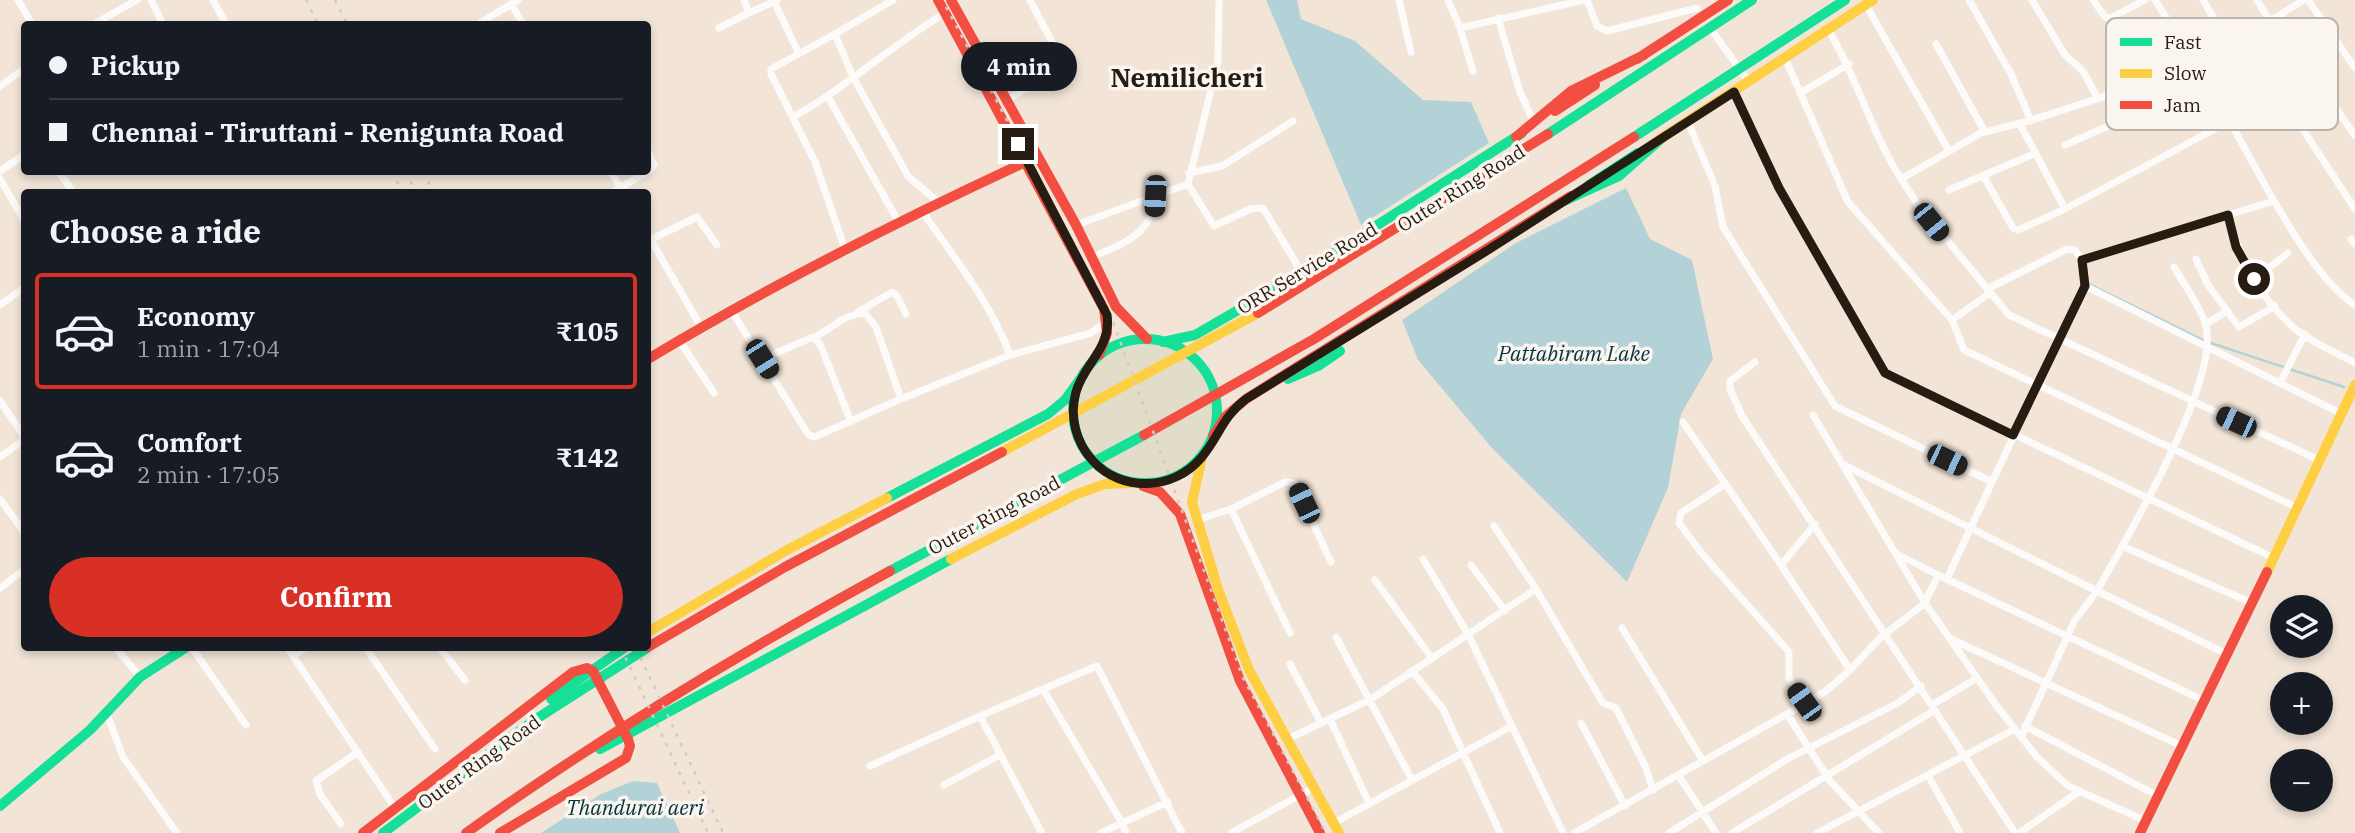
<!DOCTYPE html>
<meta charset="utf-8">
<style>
:root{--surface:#171b24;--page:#20242c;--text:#f1f3f6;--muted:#9ea1a6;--line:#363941;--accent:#d93025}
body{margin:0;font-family:"IBM Plex Serif",serif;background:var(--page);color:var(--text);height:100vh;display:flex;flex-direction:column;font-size:26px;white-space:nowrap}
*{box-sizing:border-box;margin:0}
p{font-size:23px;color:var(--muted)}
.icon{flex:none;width:38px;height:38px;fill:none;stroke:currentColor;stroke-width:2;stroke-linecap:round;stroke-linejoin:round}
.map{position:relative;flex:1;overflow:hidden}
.drawer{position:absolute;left:21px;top:189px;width:630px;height:462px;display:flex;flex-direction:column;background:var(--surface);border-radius:7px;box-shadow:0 4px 10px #0003}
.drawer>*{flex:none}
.hud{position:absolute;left:21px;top:21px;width:630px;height:154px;border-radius:7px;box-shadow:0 4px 10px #0003;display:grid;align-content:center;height:154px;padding:0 28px;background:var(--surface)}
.controls{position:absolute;left:2270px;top:595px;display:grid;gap:14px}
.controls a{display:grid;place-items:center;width:63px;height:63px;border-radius:50%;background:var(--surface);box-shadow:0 4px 10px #0003;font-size:35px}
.end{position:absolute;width:32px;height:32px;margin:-16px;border:9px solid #261c11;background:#fff;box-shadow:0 0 0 4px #fff}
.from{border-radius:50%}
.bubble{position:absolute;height:49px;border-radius:24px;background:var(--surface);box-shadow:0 4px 10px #0003;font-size:23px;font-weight:700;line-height:49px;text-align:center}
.car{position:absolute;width:21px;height:42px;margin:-21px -10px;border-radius:9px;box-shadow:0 0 5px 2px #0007;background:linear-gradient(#222 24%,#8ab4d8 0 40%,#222 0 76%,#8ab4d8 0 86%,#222 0)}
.hud b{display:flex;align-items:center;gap:24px;height:66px;font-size:26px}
.hud b+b{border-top:2px solid var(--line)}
.hud i{width:18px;height:18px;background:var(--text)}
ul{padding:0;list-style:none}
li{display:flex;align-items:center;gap:21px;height:116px;margin:0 14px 10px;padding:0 14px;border:4px solid transparent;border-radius:7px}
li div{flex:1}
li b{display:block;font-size:26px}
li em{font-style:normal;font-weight:700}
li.active{border-color:var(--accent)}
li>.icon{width:63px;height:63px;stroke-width:1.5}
h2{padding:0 28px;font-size:32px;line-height:84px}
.action{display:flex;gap:14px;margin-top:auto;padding:14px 28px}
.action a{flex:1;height:80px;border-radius:42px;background:var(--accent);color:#fff;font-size:28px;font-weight:700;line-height:80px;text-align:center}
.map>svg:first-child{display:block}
</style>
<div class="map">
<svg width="2355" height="833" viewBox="0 0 2355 833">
<rect width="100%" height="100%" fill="#f2e5d8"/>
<path fill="#e1ddc8" d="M1078 411a67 67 0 1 1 134 0a67 67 0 1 1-134 0Z"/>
<path fill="#b3d2d7" d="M 1266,0 L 1297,0 L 1301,19 L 1355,41 L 1423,100 L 1471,102 L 1489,143 L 1361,225 Z
M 1626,188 L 1650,239 L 1692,260 L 1713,359 L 1681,414 L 1668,488 L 1627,582 L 1492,448 L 1418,360 L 1402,320 L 1516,243 Z
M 633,781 L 657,783 L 680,833 L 541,833 L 601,794 Z"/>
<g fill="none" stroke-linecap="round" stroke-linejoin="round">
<path stroke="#b3d2d7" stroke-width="2.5" d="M 2089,284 L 2203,340
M 2211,343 L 2344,387"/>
<path stroke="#fdfbf9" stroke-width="7" d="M 18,0 L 32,24
M 151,0 L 163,24
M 213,0 L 226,24
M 744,0 L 749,13 L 777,0
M 1399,0 L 1411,52
M 1448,0 L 1460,28 L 1584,0
M 1587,0 L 1597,26 L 1607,31 L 1697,8
M 1969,0 L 2011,74 L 2031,121
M 2032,0 L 2065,55 L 2083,71 L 2098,99
M 2093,0 L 2105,17 L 2111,18 L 2145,0
M 2155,0 C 2181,41 2208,82 2231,124 C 2259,172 2309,276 2355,305
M 2203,0 L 2219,27
M 2257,0 L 2270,21
M 2304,0 L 2232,44 L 2193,62 L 2136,86 L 2029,121 L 1981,133 L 1901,179 L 1918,205 L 2009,315 L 2321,461
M 2308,0 L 2355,68
M 774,1 L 799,54
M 511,4 L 523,24
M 1866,5 L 1949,151
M 1498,18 L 1520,92 L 1533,120
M 2274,18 L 2355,136
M 94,24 L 137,0
M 478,24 L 518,0
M 719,28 L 749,13
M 1460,28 L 1473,71
M 1710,28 L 1749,82
M 1828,29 C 1857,77 1871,132 1901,179
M 835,34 L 893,0
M 2243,38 L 2355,209
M 1936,44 L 1985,132
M 1785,58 L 1848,202 L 1952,320 L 1964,350 L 2298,508
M 0,86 L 24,69
M 1734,92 L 1779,188 L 1885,373 L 2274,558
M 1800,93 L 1849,64
M 828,97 L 898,221
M 1007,100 L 1062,67 L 1062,61 L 1030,0
M 793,117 C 847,87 892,45 945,13
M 1688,122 L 1715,186 L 1723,227 L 1835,406 L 1992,482 L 2085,286 L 2082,260 L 2228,215 C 2239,256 2260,299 2293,327 C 2310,342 2335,352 2355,363
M 2020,124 L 2065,209
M 2065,145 L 2206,83
M 0,171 L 24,155
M 59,172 L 73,192
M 611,172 L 623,192
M 1189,173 L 1222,166 L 1293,121
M 1983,175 L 2013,228 L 2018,230 L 2065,209 L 2230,121
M 0,179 L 24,220
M 1188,184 L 1214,226 L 1250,209 L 1263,208 L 1302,273
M 1949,190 L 2036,153
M 614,192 L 651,169 L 654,165 L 648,151
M 2228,215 L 2274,201
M 1076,225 L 1188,184 L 1218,61 L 1219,0
M 648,235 L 701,327
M 2351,239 L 2355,244
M 650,240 L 697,217 L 717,245
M 846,252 L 815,162 L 771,74 L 771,69 L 835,34 L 853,77 L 908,176 L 939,203
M 1092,257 C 1123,244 1153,234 1155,196
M 2196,259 L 2208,285 L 2239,327 L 2275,306
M 2254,279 L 2288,253
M 2085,286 L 2342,414
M 1987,289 L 2067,249 L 2075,250 L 2082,260
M 0,305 L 24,288
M 731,310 L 808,434 L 814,437 L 901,399
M 858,312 L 892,292 L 897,296 L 906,314
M 1952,320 L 1990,293
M 2206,324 L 2225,312
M 814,338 L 845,318 L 864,312 L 876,327 L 901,399 L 1010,355 C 990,301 954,258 922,211
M 679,340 L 714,393
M 1010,355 L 1091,333 L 1104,323
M 762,359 L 813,337 L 820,344 L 851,422
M 1755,362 L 1730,381 L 1730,389 L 1742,416 L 2015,833
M 2281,381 L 2305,334
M 0,401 L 24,436
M 1813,415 L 1925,603 L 1996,705 L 2037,757 L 2068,786 L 2146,821
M 1683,422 L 1781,565 L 1815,524
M 0,457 L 24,440
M 1842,464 L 2097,591 C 2125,541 2224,376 2205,323 C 2199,304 2184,285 2174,267
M 1725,484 L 1681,513 L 1679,523 L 1703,555 L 1789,652 L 1789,678 L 1804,702
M 0,499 L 24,532
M 1231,509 L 1285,482 L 1294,483 L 1331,562
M 1197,520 L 1231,509 L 1290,633
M 1494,526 L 1536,589
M 2122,546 L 2252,603
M 1423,559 L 1468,634 L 1563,833
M 1471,565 L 1505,611
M 1781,565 L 1850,670 L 1880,638 L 1925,603 L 1938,575 L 1897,554
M 1938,575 L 2205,701
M 1947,579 L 1992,482
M 1375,580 L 1431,657
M 0,588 L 24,570
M 1622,628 L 1703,761
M 1336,637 L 1412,780
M 1951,639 L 2182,746
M 116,648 L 140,677
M 192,648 L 246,725
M 287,648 L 293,656 L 305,648
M 366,648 L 435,749
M 440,648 L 465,680
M 293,656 L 395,808
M 1290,664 L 1321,723
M 1412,671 L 1443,709 L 1500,833
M 1043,689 L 1122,823 L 1101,833
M 1932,705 L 1977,678
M 107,714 L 123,757 L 177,833
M 1787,714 L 1830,781 L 1879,833
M 980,716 L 1097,666 L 1182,833
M 1330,719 L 1369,803
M 1581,723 L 1625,806
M 2025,726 L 2158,796
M 2021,737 L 2075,620 L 2097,591 L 2227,654
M 1288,739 L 1371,699 L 1536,589 L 1603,703 L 1616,708 L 1646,768 L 1653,790
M 870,766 L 980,716 L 1042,833
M 1679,776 L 1716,833
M 1929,777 L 1960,833
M 944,785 L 1000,755
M 1334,823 L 1512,726
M 341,824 L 320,794 L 316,781 L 358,752
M 1126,833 L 1122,823 L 1168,802
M 1231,833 L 1313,788
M 1574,833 L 1787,714 L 1826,691 L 1850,670
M 1669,833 L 1789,758 L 1898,703 L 1921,686
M 1732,833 L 1935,710
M 1817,833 L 2015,729
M 2019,833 L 2080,791"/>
<path stroke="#16e098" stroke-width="10" d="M 1548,134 L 1752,0
M 1634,137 L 1845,0
M 1589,185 L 1638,153
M 1564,201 L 1619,176 L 1661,139
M1073 411a72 72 0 1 1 144 0a72 72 0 1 1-144 0Z
M 1163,342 L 1195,335 L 1302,273 L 1522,133
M 1288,379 L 1318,366 L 1340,351
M 887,498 L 1048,414 L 1065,400 L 1081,378
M 890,571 L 1144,435
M 551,699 L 624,648
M 600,749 L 951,559
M 0,806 L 90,730 L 140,677 L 185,648
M 383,833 L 533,721 L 647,648"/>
<path stroke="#ffcf43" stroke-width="10" d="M 1654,143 L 1873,0
M 1002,452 L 1258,313
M 1202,458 L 1192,502 L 1218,589 L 1249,670 L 1339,833
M 951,559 L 1077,494 L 1105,484 L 1132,483
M 2267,572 L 2355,385
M 648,632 L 787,550 L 887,498"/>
<path stroke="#f24e42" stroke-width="10" d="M 938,0 L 1104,309 L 1107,333 L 1099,355
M 951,0 L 1076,225 L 1116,307 L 1147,339
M 1637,59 L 1728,0
M 1555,111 L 1595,85
M 1516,137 L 1571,91 L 1644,55
M 1258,313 L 1548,134
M 648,359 C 771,285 900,220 1030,160
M 1144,435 L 1314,339 L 1634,137
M 1213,436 L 1226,416 L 1246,399 L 1571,196
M 1143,486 L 1160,492 L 1180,514 L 1240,681 L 1320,833
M 648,647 L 785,567 L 1002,452
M 363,833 L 573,672 L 587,668 L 593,671 L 628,739 L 630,746 L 626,758 L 500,833
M 466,833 C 602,736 743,651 890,571
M 2140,833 L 2267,572"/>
<path stroke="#cfccc7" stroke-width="2.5" stroke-dasharray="3.5 7" stroke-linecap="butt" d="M 306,0 L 318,24
M 335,0 L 347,24
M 946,7 L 1108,308 L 1243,678 L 1326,833
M 391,172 L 403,192
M 406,172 L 416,192
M 423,172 L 433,192
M 621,648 L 708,833
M 636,648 L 723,833"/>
</g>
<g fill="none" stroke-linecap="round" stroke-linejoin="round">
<path stroke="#261c11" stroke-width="9" d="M 1018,144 L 1107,315 C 1112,348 1084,363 1076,392 C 1069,416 1076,443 1093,461 C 1122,493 1174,490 1201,458 C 1219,437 1222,417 1246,399 L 1488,250 L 1734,92 L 1779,188 L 1885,373 L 2013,435 L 2085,286 L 2082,260 L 2228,215 L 2236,247 L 2254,279"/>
</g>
<g text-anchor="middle" stroke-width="7" stroke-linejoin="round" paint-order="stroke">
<g font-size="19" fill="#261c11" stroke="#fbf5f0">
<text transform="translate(1461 188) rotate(-32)" y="7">Outer Ring Road</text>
<text transform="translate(1307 268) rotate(-31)" y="7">ORR Service Road</text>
<text transform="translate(994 515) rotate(-28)" y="7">Outer Ring Road</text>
<text transform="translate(479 762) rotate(-36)" y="7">Outer Ring Road</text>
</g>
<g font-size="21" font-style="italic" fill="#04353f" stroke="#fbf5f0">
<text x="1574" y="361">Pattabiram Lake</text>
<text x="635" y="815">Thandurai aeri</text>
</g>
<g font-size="26" font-weight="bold" fill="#261c11" stroke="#fbf5f0">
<text x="1187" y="87">Nemilicheri</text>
</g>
</g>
<rect x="2106" y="18" width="232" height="112" rx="10" fill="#fbf5f0" stroke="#bbb4ad" stroke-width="2"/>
<rect x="2120" y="38" width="32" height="8" fill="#16e098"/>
<rect x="2120" y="69" width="32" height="9" fill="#ffcf43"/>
<rect x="2120" y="101" width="32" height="8" fill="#f24e42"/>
<g font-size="19" fill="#261c11">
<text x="2164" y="49">Fast</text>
<text x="2164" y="80">Slow</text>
<text x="2164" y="112">Jam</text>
</g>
</svg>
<div class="controls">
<a><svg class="icon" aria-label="layers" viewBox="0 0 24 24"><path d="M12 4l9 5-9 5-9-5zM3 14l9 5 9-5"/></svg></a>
<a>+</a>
<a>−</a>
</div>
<i class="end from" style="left:2254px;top:279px"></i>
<i class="end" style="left:1018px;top:144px"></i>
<div class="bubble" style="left:961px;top:42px;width:116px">4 min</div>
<i class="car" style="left:1155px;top:196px;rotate:183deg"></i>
<i class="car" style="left:1931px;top:222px;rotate:141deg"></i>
<i class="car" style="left:762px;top:359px;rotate:148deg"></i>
<i class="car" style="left:2236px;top:422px;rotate:295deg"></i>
<i class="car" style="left:1947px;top:460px;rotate:116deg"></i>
<i class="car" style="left:1304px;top:503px;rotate:335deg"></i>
<i class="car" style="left:1804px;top:702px;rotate:324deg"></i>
<div class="hud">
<b><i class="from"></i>Pickup</b>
<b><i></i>Chennai - Tiruttani - Renigunta Road</b>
</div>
<section class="drawer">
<h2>Choose a ride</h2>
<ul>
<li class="active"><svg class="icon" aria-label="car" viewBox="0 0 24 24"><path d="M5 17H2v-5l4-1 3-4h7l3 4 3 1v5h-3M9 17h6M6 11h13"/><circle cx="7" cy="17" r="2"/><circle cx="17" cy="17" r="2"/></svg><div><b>Economy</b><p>1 min · 17:04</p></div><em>₹105</em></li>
<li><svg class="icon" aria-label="car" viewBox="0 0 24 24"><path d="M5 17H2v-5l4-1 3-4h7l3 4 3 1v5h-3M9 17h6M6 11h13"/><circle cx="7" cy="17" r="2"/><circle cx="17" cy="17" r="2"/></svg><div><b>Comfort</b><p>2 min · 17:05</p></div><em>₹142</em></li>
</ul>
<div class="action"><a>Confirm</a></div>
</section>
</div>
